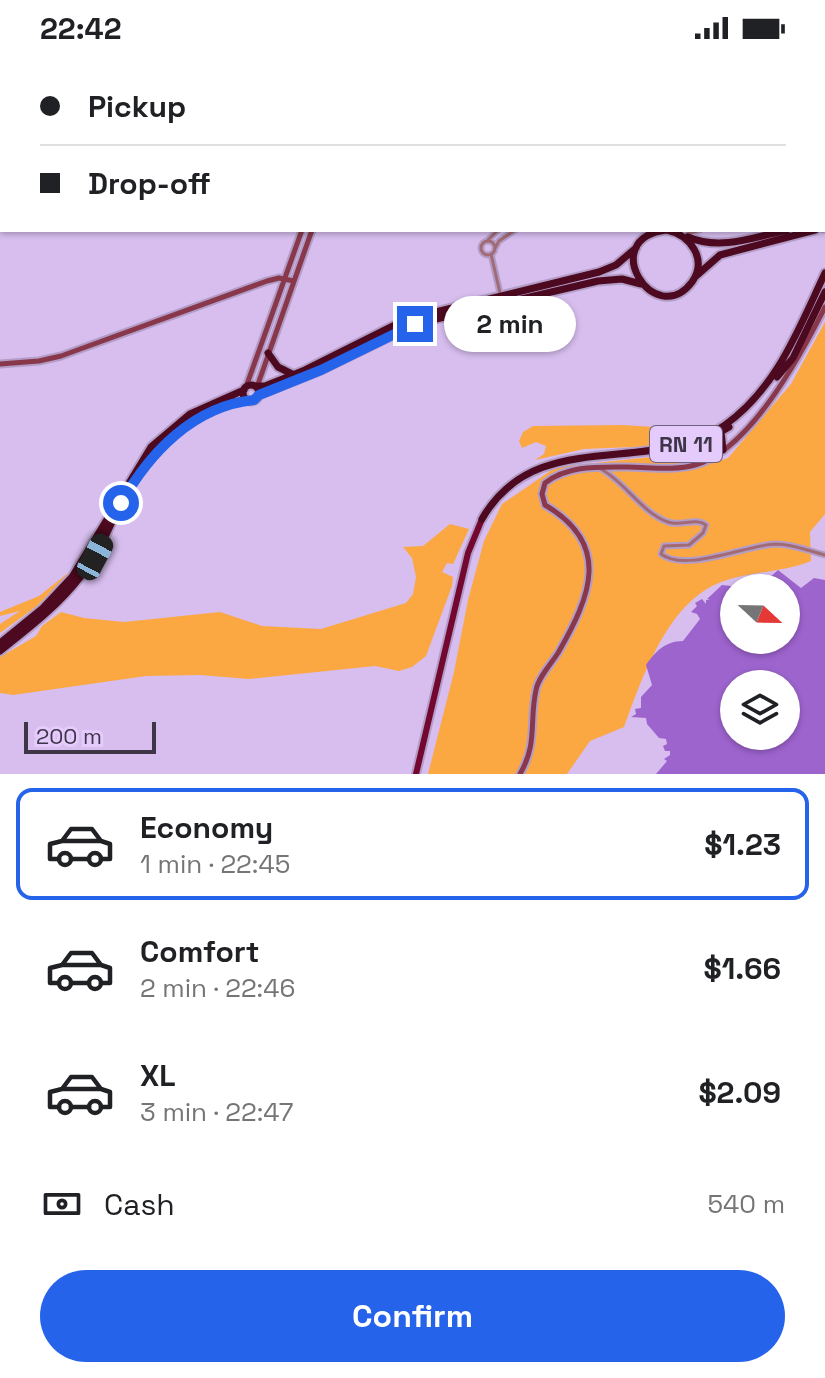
<!DOCTYPE html>
<meta charset="utf-8">
<style>
:root{--surface:#fff;--page:#f2f2f2;--text:#202124;--muted:#757577;--line:#e0e0e0;--accent:#2563eb}
body{margin:0;font-family:"Space Grotesk",sans-serif;background:var(--page);color:var(--text);height:100vh;display:flex;flex-direction:column;font-size:30px;white-space:nowrap}
*{box-sizing:border-box;margin:0}
p{font-size:26px;color:var(--muted)}
.icon{flex:none;width:44px;height:44px;fill:none;stroke:currentColor;stroke-width:2;stroke-linecap:round;stroke-linejoin:round}
.map{position:relative;height:718px;overflow:hidden}
.drawer{display:flex;flex-direction:column;background:var(--surface);flex:1}
.drawer>*{flex:none}
.banner{position:absolute;left:0px;top:0px;width:826px;height:176px;box-shadow:0 2px 6px #0004;display:grid;align-content:center;height:176px;padding:0 40px;background:var(--surface)}
.needle{width:52px;rotate:112deg}
.fabs{position:absolute;left:720px;top:518px;display:grid;gap:16px}
.fabs a{display:grid;place-items:center;width:80px;height:80px;border-radius:50%;background:var(--surface);box-shadow:0 2px 6px #0004;font-size:40px}
.scale{position:absolute;left:24px;bottom:20px;width:132px;box-sizing:border-box;padding-left:8px;border:4px solid #3f3549;border-top:0;font-size:22px;line-height:28px;white-space:nowrap;color:#3f3549;-webkit-text-stroke:6px #e4cbfc;paint-order:stroke}
.end{position:absolute;width:36px;height:36px;margin:-18px;border:10px solid #2563eb;background:#fff;box-shadow:0 0 0 4px #fff}
.from{border-radius:50%}
.bubble{position:absolute;height:56px;border-radius:28px;background:var(--surface);box-shadow:0 2px 6px #0004;font-size:26px;font-weight:800;line-height:56px;text-align:center}
.car{position:absolute;width:24px;height:48px;margin:-24px -12px;border-radius:10px;box-shadow:0 0 6px 2px #0007;background:linear-gradient(#222 24%,#8ab4d8 0 40%,#222 0 76%,#8ab4d8 0 86%,#222 0)}
.banner b{display:flex;align-items:center;gap:28px;height:76px;font-size:30px}
.banner b+b{border-top:2px solid var(--line)}
.banner i{width:20px;height:20px;background:var(--text)}
ul{padding:14px 0 0;list-style:none}
li{display:flex;align-items:center;gap:24px;height:112px;margin:0 16px 12px;padding:0 24px;border:4px solid transparent;border-radius:16px}
li div{flex:1}
li b{display:block;font-size:30px}
li em{font-style:normal;font-weight:800}
li.current{border-color:var(--accent)}
li>.icon{width:72px;height:72px;stroke-width:1.5}
.pay{display:flex;align-items:center;gap:20px;height:88px;padding:0 40px;font-size:30px}
.pay p{margin-inline-start:auto}
.action{display:flex;gap:16px;margin-top:auto;padding:16px 40px}
.action a{flex:1;height:92px;border-radius:48px;background:var(--accent);color:#fff;font-size:32px;font-weight:800;line-height:92px;text-align:center}
.status{display:flex;justify-content:space-between;align-items:center;height:56px;padding:0 40px;background:var(--surface);direction:ltr}
.status svg{height:22px;fill:currentColor}
.map>svg:first-child{display:block}
</style>
<div class="status"><b>22:42</b><svg viewBox="0 0 49 12"><path d="M0 12V9h3v3zM5 12V6h3v6zM10 12V3h3v9zM15 12V0h3v12zM26 1h20v11H26zM47 4h2v5h-2z"/></svg></div>
<div class="map">
<svg width="825" height="718" viewBox="0 0 825 718">
<rect width="100%" height="100%" fill="#d7beef"/>
<path fill="#fba842" d="M 825,266 L 825,458 L 810,476 L 811,505 C 784,516 755,515 727,524 C 669,541 643,620 624,671 L 590,685 L 567,718 L 428,718 L 454,616 L 468,544 L 484,485 L 502,448 L 556,411 L 690,397 L 713,390 L 719,405 L 728,402 L 791,328 Z
M 622,369 L 655,371 L 662,387 L 658,390 L 584,393 L 535,404 L 544,398 L 546,390 L 536,386 L 522,392 L 519,385 L 523,376 L 533,370 Z
M 450,468 L 469,473 L 453,508 L 447,507 L 442,516 L 453,521 L 452,530 L 426,600 L 412,611 L 399,615 L 375,610 L 249,623 L 200,619 L 146,620 L 13,639 L 0,637 L 0,601 L 36,580 L 42,570 L 61,556 L 84,562 L 124,566 L 220,556 L 262,570 L 321,573 L 406,547 L 413,538 L 416,521 L 412,502 L 403,491 L 423,490 Z
M 73,513 L 37,550 L 0,577 L 0,568 L 20,555 L 0,560 L 0,556 L 39,540 Z"/>
<path fill="#9e64ce" fill-rule="evenodd" d="M 778,514 L 801,532 L 814,522 L 825,524 L 825,718 L 656,718 L 667,705 L 664,703 L 670,699 L 670,695 L 665,695 L 663,690 L 667,688 L 666,683 L 659,682 L 647,668 L 646,662 L 631,661 L 636,658 L 635,653 L 641,652 L 641,641 L 652,629 L 646,609 C 655,596 665,585 683,585 L 700,563 L 697,558 L 691,556 L 697,550 L 695,547 L 702,543 L 706,548 L 706,544 L 710,544 L 707,543 L 722,529 L 749,532 L 734,532 L 734,584 L 786,584 L 786,532 L 758,532 ZM 734,628 L 786,628 L 786,680 L 734,680 Z"/>
<g fill="none" stroke-linecap="round" stroke-linejoin="round">
<defs>
<path id="street" d="M 459,0 L 460,2
M 481,0 L 482,2
M 584,0 L 585,2
M 621,0 L 621,2
M 682,0 L 683,2
M 745,0 L 746,2
M 360,2 L 361,0
M 384,2 L 385,0
M 517,2 L 521,0
M 535,2 L 539,0
M 645,2 L 645,0
M 694,2 L 697,0
M 717,2 L 720,0
M 754,2 L 757,0
M 768,2 L 770,0
M 822,2 L 825,0
M 824,141 L 825,140
M 687,178 L 700,174
M 487,185 L 498,174
M481 192a7 7 0 1 1 14 0a7 7 0 1 1-14 0Z
M 495,192 L 499,185 L 515,174
M 491,198 L 500,237
M 601,413 C 625,426 642,457 668,466 C 681,471 695,461 706,469 L 703,477 L 689,489 L 664,490 L 661,498 C 686,517 745,489 776,488 C 793,488 809,495 825,499"/>
<path id="secondary" d="M 197,0 L 199,2
M 207,0 L 209,2
M 81,2 L 83,0
M 91,2 L 94,0
M 0,108 L 2,102
M 0,127 L 2,120
M 0,308 L 39,305 L 61,300 L 267,225 L 279,222 L 294,225
M 246,331 L 302,174
M 257,331 L 312,174
M 520,718 C 538,687 529,666 536,634 C 538,622 551,608 558,597 C 591,540 612,488 545,449 L 542,438 L 545,427 C 568,409 599,411 627,411 C 649,411 674,415 695,409 C 750,394 801,299 825,251"/>
<path id="primary" d="M 416,718 L 468,497 L 482,463"/>
<path id="highway" d="M 824,165 L 825,165
M 824,172 L 825,172
M 666,174 C 596,183 655,275 692,226 C 708,203 690,179 667,174
M 688,181 C 720,195 755,181 787,174
M 696,220 L 720,199 L 815,174
M 268,297 L 278,311 L 294,319
M 777,321 L 793,302 L 825,236
M243 337a8 8 0 1 1 16 0a8 8 0 1 1-16 0Z
M 255,330 L 265,330 L 305,314 L 407,263 L 599,216 L 616,209 L 636,192
M 259,339 L 321,314 L 415,268 L 598,225 L 622,223 L 641,228
M 721,376 L 723,394
M 702,387 L 729,371
M 482,463 C 536,368 650,422 725,369 C 777,332 799,272 825,217
M 0,587 L 43,552 L 72,521 L 151,391 L 190,358 L 244,334
M 0,595 C 29,572 58,550 81,520 C 99,498 109,471 122,445 C 147,400 192,350 246,344"/>
</defs>
<use href="#street" stroke="#b39dc7" stroke-width="7"/>
<use href="#secondary" stroke="#b39dc7" stroke-width="9"/>
<use href="#primary" stroke="#b39dc7" stroke-width="10"/>
<use href="#highway" stroke="#b39dc7" stroke-width="11"/>
<use href="#street" stroke="#a26a74" stroke-width="3"/>
<use href="#secondary" stroke="#89384c" stroke-width="5"/>
<use href="#primary" stroke="#730730" stroke-width="6"/>
<use href="#highway" stroke="#4c091f" stroke-width="7"/>
</g>
<g fill="none" stroke-linecap="round" stroke-linejoin="round">
<path stroke="#2563eb" stroke-width="10" d="M 121,447 C 150,396 194,350 254,344 L 259,339 L 321,314 L 415,268"/>
</g>
<g text-anchor="middle" stroke-width="6" stroke-linejoin="round" paint-order="stroke">
<rect fill="#e4cbfc" stroke="#70627f" stroke-width="2" x="650" y="370" width="72" height="36" rx="6"/>
<g font-size="22" font-weight="bold" fill="#3f3549">
<text x="686" y="396">RN 11</text>
</g>
</g>
</svg>
<div class="fabs">
<a><svg class="needle" viewBox="-14 -14 28 28"><path d="M0-13l5 13h-10z" fill="#e53935"/><path d="M0 13l5-13h-10z" fill="#757577"/></svg></a>
<a><svg class="icon" aria-label="layers" viewBox="0 0 24 24"><path d="M12 4l9 5-9 5-9-5zM3 14l9 5 9-5"/></svg></a>
</div>
<div class="scale">200 m</div>
<i class="end from" style="left:121px;top:447px"></i>
<i class="end" style="left:415px;top:268px"></i>
<div class="bubble" style="left:444px;top:240px;width:132px">2 min</div>
<i class="car" style="left:95px;top:501px;rotate:28deg"></i>
<div class="banner">
<b><i class="from"></i>Pickup</b>
<b><i></i>Drop-off</b>
</div>
</div>
<section class="drawer">
<ul>
<li class="current"><svg class="icon" aria-label="car" viewBox="0 0 24 24"><path d="M5 17H2v-5l4-1 3-4h7l3 4 3 1v5h-3M9 17h6M6 11h13"/><circle cx="7" cy="17" r="2"/><circle cx="17" cy="17" r="2"/></svg><div><b>Economy</b><p>1 min · 22:45</p></div><em>$1.23</em></li>
<li><svg class="icon" aria-label="car" viewBox="0 0 24 24"><path d="M5 17H2v-5l4-1 3-4h7l3 4 3 1v5h-3M9 17h6M6 11h13"/><circle cx="7" cy="17" r="2"/><circle cx="17" cy="17" r="2"/></svg><div><b>Comfort</b><p>2 min · 22:46</p></div><em>$1.66</em></li>
<li><svg class="icon" aria-label="car" viewBox="0 0 24 24"><path d="M5 17H2v-5l4-1 3-4h7l3 4 3 1v5h-3M9 17h6M6 11h13"/><circle cx="7" cy="17" r="2"/><circle cx="17" cy="17" r="2"/></svg><div><b>XL</b><p>3 min · 22:47</p></div><em>$2.09</em></li>
</ul>
<div class="pay"><svg class="icon" aria-label="cash" viewBox="0 0 24 24"><path d="M3 7h18v10H3z"/><circle cx="12" cy="12" r="2"/></svg>Cash<p>540 m</p></div>
<div class="action"><a>Confirm</a></div>
</section>
